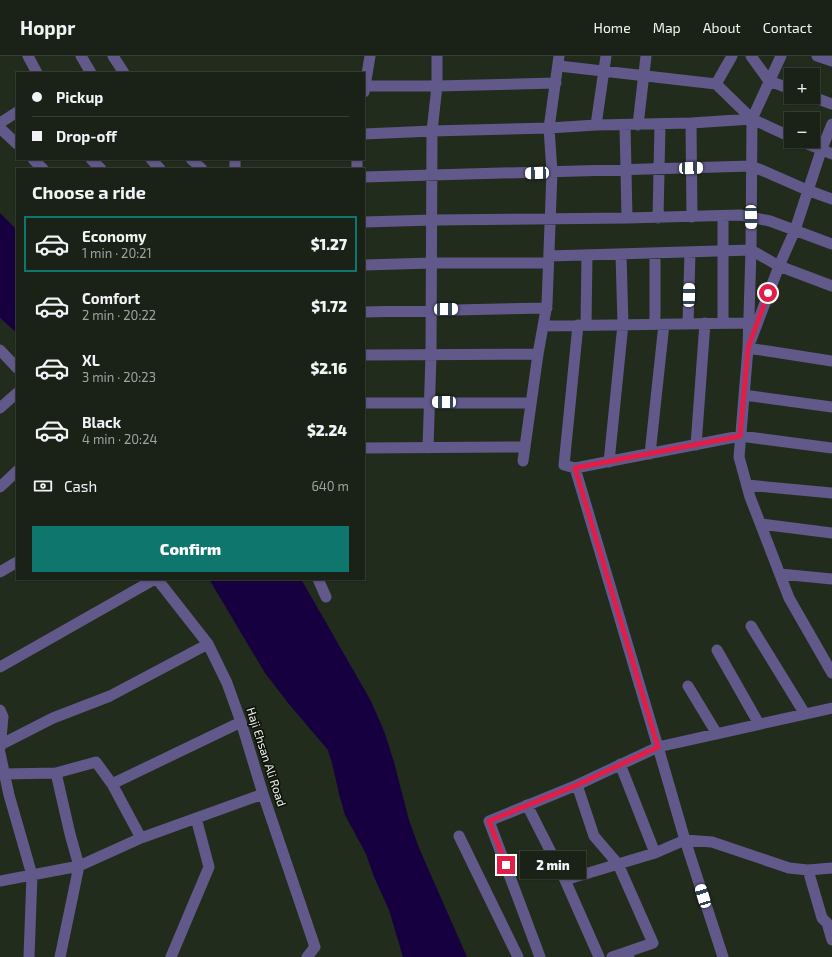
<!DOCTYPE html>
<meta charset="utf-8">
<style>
:root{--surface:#1a2116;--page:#23291f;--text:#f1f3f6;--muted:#9fa3a1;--line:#383e35;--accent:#0f766e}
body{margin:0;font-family:"Exo 2",sans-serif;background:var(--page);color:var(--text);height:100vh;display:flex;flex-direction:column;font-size:15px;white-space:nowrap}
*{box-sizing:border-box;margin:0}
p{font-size:13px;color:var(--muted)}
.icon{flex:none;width:22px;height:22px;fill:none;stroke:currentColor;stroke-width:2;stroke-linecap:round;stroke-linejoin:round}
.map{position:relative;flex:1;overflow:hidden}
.drawer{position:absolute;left:16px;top:112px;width:349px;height:412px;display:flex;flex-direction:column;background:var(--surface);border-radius:0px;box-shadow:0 1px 3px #0004,0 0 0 1px var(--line)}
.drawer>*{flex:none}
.top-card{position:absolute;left:16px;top:16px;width:349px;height:88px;border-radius:0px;box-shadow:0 1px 3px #0004,0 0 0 1px var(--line);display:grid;align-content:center;height:88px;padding:0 16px;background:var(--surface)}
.tools{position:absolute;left:784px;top:12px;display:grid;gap:8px}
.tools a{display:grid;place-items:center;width:36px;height:36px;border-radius:0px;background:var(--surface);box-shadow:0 1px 3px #0004,0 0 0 1px var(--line);font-size:20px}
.end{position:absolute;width:18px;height:18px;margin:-9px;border:5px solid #e11d48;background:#fff;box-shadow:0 0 0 2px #fff}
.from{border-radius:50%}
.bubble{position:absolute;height:28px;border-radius:0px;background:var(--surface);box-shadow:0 1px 3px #0004,0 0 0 1px var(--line);font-size:13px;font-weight:800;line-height:28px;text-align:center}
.car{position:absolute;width:12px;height:24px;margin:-12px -6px;border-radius:5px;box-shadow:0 0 3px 1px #0007;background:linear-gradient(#fff 24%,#345 0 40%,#fff 0 76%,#345 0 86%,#fff 0)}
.top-card b{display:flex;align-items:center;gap:14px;height:38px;font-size:15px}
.top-card b+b{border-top:1px solid var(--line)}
.top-card i{width:10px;height:10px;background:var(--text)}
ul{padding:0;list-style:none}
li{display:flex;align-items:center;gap:12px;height:56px;margin:0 8px 6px;padding:0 8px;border:2px solid transparent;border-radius:0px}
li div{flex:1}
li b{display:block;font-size:15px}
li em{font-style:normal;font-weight:800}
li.on{border-color:var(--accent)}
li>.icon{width:36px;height:36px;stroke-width:1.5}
h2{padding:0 16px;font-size:18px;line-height:48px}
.pay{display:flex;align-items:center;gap:10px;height:44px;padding:0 16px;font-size:15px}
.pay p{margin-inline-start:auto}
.button{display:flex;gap:8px;margin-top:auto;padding:8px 16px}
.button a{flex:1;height:46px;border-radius:0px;background:var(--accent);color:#fff;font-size:16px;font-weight:800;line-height:46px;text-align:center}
header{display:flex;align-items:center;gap:24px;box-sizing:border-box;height:56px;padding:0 20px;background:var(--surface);border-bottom:1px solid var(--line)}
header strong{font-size:19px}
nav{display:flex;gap:22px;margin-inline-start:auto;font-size:14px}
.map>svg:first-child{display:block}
</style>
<header>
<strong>Hoppr</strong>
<nav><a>Home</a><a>Map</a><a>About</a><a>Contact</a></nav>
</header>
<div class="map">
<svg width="832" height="901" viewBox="0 0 832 901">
<rect width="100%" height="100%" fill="#222c1d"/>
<path fill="#170040" d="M 0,157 L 17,174 L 17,277 L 0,262 Z
M 209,523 L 301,523 L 371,645 L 384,675 L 394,706 L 409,764 L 419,792 L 467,901 L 403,901 L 389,854 L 374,821 L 366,798 L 345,759 L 339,738 L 332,707 L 328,694 L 288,647 L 265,617 Z"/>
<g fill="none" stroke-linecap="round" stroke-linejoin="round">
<path stroke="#61598a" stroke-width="11" d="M 28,0 L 37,17
M 81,0 L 91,17
M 113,0 L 124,17
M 751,0 L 769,25 L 791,33
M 817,0 L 832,5
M 559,10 L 716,28 L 752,63 L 791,81
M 716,28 L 732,0
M 365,30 L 437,30 L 556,27
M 364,36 L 370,0
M 813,41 L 832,48
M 0,67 L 17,56
M 691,67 L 692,161
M 596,69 L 606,0
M 625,69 L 627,162
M 638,69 L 646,0
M 0,72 L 17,88
M 364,78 L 432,75 L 549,72 L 596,69 L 691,67 L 752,63
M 800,85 L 832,98
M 33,103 L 43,113
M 91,103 L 101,113
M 151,103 L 160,113
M 191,103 L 202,113
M 235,103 L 235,113
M 357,113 L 357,103
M 364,121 L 752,110 L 807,134 L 832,143
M 658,162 L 660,68
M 364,166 L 433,164 L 627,162 L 740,159 L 770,165 L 832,188
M 655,197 L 655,268
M 549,200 L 751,194 L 779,210 L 832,230
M 364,209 L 432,207 L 548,207
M 364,256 L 547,252
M 723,267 L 723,160
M 688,268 L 690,196
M 586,269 L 587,199
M 543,270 L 748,267
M 751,284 L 779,210 L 795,174 L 821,95 L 832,68
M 748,292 L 751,194 L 752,63 L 781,0
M 0,294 L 17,312
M 364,299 L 538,298
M 832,305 L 748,292 L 739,401 L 750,441 L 789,542 L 832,617
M 744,339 L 832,351
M 364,347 L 531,347
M 0,352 L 17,337
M 696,389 L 705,267
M 364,392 L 525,391
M 428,392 L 431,299 L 432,75 L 437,30 L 437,0
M 650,398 L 664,268
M 523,405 L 538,298 L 547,248 L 552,116 L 549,72 L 559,0
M 609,406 L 623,268 L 621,198
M 575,412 L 564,409 L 578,269
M 747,429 L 832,437
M 0,431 L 17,415
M 761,468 L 832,477
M 0,516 L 17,506
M 780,518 L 832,523
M 157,523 L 208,588 L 227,627 L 241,666 L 263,738 L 315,891 L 307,901
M 318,523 L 326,541
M 751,570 L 805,658
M 717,594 L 759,668
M 0,611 L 155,523
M 688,630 L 717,678
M 0,654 L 3,661 L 0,692
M 0,689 L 53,662 L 110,640 L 208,588
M 0,697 L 9,739 L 32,819 L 29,901
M 620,708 L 655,797
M 4,718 L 56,717
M 112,728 L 141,782 L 263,738
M 577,729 L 658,691 L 575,412 L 740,380 L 832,392
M 527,749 L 565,824 L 599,901
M 459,780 L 518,901
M 808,814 L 822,862 L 827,867 L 832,884
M 565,824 L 655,797 L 685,784 L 658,691 L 832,652
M 0,825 L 79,810 L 141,782
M 60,901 L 79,810 L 70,778 L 56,717 L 96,706 L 112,728 L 241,666
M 171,901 L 209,811 L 196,762
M 540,901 L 489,765 L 577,729 L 594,780 L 618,808 L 653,887 L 627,896 L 629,901
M 612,901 L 627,896
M 723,901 L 685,784 L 712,786 L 789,812 L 808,814 L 832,812"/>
</g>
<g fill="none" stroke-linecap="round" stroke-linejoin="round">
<path stroke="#e11d48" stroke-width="5" d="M 506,809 L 489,765 L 577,729 L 658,691 L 575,412 L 740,380 L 748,292 L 768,237"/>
</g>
<g text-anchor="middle" stroke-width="3.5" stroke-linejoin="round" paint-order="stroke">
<g font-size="12" fill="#ebf2e8" stroke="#0f130c">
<text transform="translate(266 701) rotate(72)" y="4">Haji Ehsan Ali Road</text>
</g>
</g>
</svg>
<div class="tools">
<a>+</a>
<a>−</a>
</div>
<i class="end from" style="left:768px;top:237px"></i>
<i class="end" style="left:506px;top:809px"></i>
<div class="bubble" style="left:520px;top:795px;width:66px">2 min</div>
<i class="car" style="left:691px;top:112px;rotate:88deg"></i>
<i class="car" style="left:537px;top:117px;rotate:268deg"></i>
<i class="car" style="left:751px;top:161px;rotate:179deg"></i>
<i class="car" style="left:689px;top:239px;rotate:1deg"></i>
<i class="car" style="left:446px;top:253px;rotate:89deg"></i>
<i class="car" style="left:444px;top:346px;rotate:270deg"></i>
<i class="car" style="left:703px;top:840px;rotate:343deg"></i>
<div class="top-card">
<b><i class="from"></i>Pickup</b>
<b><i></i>Drop-off</b>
</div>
<section class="drawer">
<h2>Choose a ride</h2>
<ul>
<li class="on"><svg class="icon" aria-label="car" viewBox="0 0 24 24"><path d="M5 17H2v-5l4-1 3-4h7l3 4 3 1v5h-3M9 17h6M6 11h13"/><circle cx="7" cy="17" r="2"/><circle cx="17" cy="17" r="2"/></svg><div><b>Economy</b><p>1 min · 20:21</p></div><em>$1.27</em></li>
<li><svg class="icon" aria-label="car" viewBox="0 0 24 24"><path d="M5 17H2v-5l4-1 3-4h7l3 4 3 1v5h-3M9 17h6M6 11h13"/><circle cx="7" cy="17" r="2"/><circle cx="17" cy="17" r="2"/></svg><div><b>Comfort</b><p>2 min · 20:22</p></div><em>$1.72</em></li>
<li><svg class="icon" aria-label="car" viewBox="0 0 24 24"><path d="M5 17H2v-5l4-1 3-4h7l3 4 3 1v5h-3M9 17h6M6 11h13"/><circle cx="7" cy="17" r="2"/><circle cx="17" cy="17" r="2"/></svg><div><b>XL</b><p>3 min · 20:23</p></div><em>$2.16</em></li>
<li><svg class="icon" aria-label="car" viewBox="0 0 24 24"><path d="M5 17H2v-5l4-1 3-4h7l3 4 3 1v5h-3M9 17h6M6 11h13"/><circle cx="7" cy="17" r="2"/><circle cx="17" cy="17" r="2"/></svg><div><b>Black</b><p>4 min · 20:24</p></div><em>$2.24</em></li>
</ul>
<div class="pay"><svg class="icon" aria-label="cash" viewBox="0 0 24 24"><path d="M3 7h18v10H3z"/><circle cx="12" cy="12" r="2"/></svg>Cash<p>640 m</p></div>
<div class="button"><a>Confirm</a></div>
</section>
</div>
